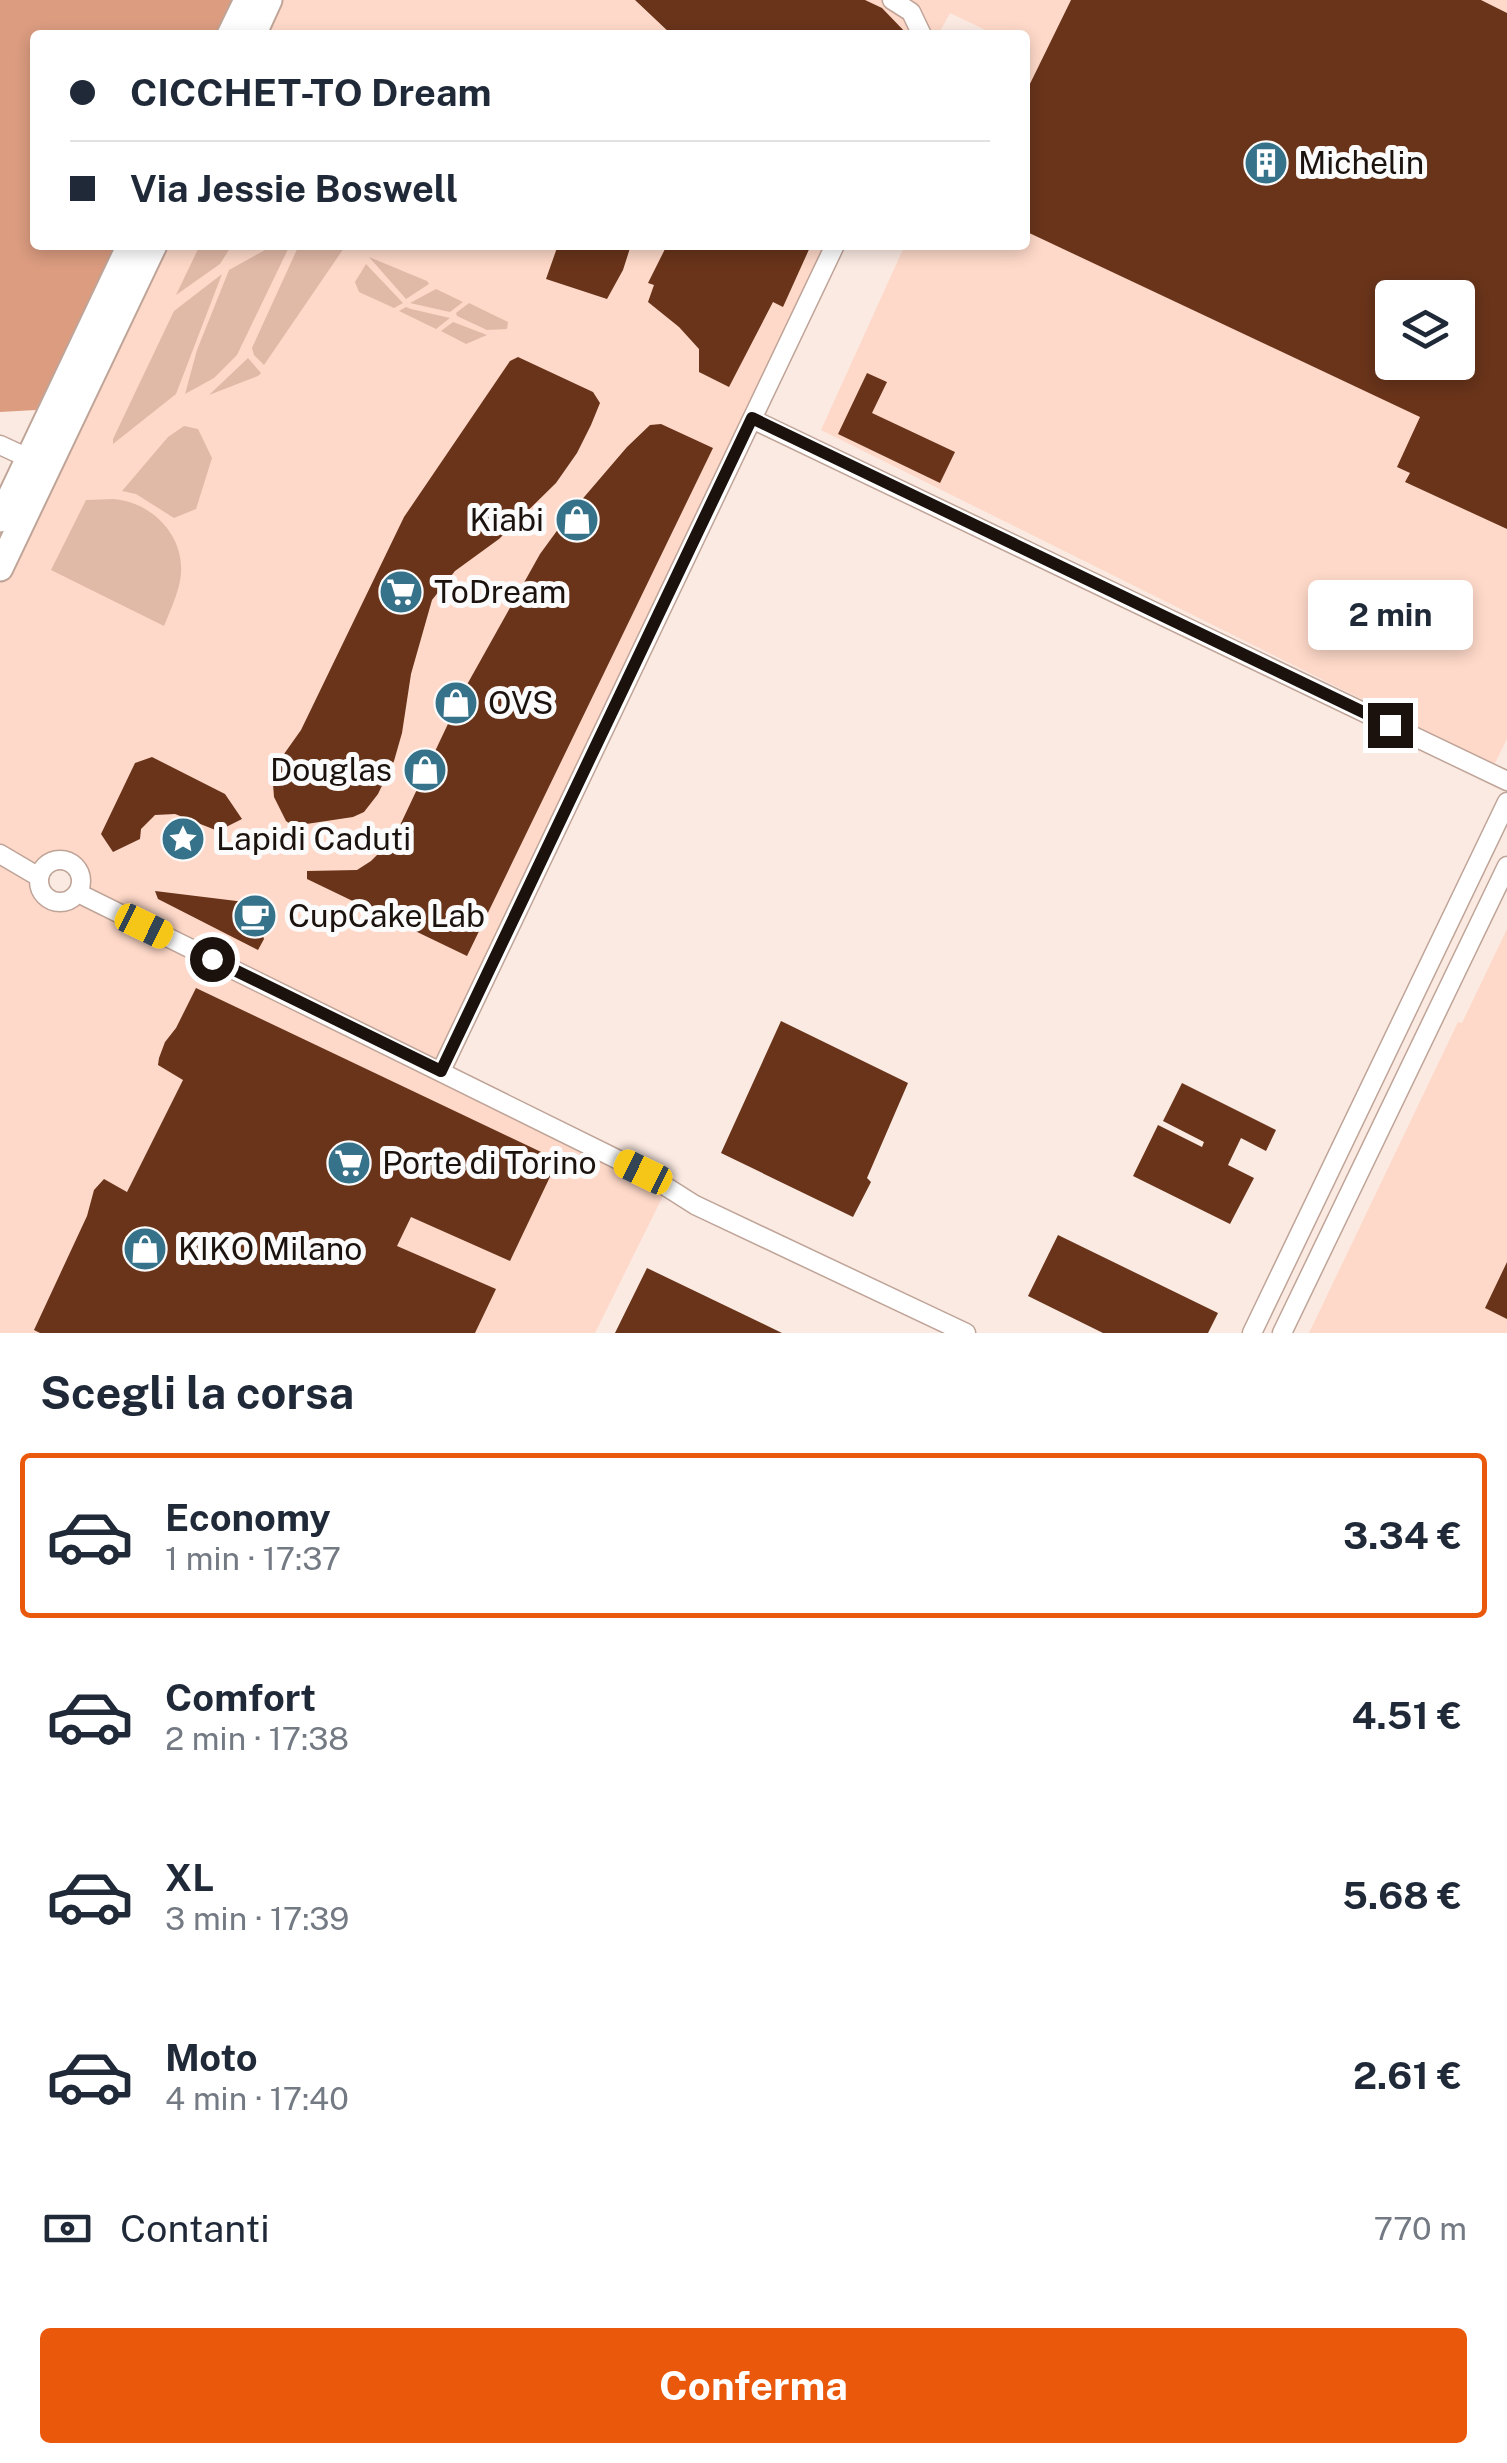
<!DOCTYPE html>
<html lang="it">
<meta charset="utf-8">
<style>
:root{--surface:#fff;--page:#f2f2f3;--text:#1f2937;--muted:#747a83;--line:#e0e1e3;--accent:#ea580c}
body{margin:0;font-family:"Public Sans",sans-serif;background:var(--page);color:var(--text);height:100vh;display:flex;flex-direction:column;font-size:38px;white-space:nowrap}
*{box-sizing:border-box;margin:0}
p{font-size:32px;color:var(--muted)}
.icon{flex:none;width:55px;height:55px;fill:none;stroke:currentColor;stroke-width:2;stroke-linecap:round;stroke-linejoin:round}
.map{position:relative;height:1333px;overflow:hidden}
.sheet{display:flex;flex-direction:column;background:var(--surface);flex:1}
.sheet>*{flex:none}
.top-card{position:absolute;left:30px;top:30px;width:1000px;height:220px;border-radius:10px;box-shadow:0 5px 15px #0003;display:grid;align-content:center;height:220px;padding:0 40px;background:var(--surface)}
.tools{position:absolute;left:1375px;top:280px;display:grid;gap:20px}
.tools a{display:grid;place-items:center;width:100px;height:100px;border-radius:10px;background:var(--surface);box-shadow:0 5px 15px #0003;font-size:50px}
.end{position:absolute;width:45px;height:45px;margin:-22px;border:12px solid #1b120e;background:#fff;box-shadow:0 0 0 5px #fff}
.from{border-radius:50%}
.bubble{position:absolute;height:70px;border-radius:10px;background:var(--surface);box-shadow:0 5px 15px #0003;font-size:32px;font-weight:700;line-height:70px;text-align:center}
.car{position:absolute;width:30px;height:60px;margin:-30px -15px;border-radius:12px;box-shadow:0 0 8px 2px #0007;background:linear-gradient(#f5c518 24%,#345 0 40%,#f5c518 0 76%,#345 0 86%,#f5c518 0)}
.top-card b{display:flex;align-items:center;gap:35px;height:95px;font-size:38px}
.top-card b+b{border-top:2px solid var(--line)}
.top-card i{width:25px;height:25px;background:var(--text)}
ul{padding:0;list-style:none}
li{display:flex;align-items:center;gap:30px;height:165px;margin:0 20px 15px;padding:0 20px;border:5px solid transparent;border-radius:10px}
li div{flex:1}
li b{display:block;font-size:38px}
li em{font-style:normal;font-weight:700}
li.on{border-color:var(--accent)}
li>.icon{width:90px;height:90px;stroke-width:1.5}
h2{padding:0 40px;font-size:45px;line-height:120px}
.pay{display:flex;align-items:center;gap:25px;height:110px;padding:0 40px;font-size:38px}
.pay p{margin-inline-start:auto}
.button{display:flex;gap:20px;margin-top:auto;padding:20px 40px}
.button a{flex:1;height:115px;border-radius:10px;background:var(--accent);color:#fff;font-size:40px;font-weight:700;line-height:115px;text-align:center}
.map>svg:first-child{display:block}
</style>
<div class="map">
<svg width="1507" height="1333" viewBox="0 0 1507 1333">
<rect width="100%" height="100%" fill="#fbeae2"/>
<path fill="#fed9c9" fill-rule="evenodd" d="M 269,0 L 1507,0 L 1507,739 L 1494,765 L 821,430 L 905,245 L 1025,245 L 1025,35 L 996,35 L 950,13 L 938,35 L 253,35 ZM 1392,298 L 1458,298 L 1458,362 L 1392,362 Z
M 154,245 L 836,245 L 441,1071 L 667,1188 L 595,1333 L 0,1333 L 0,568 ZM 54,861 L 73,864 L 81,875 L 81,887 L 68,901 L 48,899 L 39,887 L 43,868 Z
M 1507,929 L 1507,1333 L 1309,1333 L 1458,1022 L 1462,1023 Z"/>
<path fill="#e1b9a7" d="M 200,245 L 232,245 L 220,264 L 176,295 Z
M 274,245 L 290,245 L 237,355 L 214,378 L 185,394 L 197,350 L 229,270 Z
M 299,245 L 346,245 L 264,365 L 254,355 L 252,348 Z
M 369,257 L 427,281 L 429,284 L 406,299 Z
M 366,264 L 403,303 L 394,308 L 359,292 L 355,282 Z
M 222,274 L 176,394 L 113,444 L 113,439 L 174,311 Z
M 436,289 L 463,302 L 450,312 L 410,303 Z
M 469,303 L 508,322 L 507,329 L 487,330 L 457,316 L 456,313 Z
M 406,307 L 411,309 L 450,318 L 436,329 L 399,311 Z
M 453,322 L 487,335 L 466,344 L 441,331 Z
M 248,358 L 261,373 L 258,376 L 209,395 Z
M 184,426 L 198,429 L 212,458 L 196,509 L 174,518 L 136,494 L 122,491 L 168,437 Z
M 113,499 C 154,502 188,539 180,581 C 177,596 170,611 164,626 L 51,570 L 86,500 Z"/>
<path fill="#db9c80" d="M 0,0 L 237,0 L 220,35 L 35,35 L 35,245 L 117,245 L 36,410 L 0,412 Z"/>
<path fill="#69341a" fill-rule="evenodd" d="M 635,0 L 865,0 L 882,8 L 908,35 L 672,35 Z
M 1071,0 L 1481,0 L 1507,13 L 1507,529 L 1405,482 L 1410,473 L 1397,467 L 1420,417 L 1025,231 L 1025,94 ZM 1392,298 L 1458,298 L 1458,362 L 1392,362 Z
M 558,245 L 631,245 L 623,270 L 607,299 L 546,279 Z
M 667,245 L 811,245 L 783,307 L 773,302 L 729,387 L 699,372 L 699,349 L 679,327 L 648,302 L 654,285 L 648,283 Z
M 518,357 L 593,392 L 600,403 L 591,425 L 577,453 L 556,483 L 499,539 L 455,571 L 432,600 L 411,674 L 402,733 L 394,761 L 378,794 L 364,812 L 353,817 L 293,826 L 286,821 L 274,797 L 272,771 L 301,730 L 404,517 L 510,361 Z
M 867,373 L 887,382 L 872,413 L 955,452 L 940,483 L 838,434 Z
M 661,424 L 713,448 L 467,956 L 307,879 L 307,871 L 357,870 L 371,861 L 394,838 L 464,690 L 540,554 L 567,517 L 627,447 L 650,425 Z
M 152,757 L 225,794 L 242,819 L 218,831 L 175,814 L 155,815 L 141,829 L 140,839 L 113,852 L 101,834 L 135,763 Z
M 155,891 L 253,903 L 264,939 L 258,950 L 158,899 Z
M 196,988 L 558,1160 L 510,1261 L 411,1217 L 397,1246 L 496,1289 L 475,1333 L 40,1333 L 34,1330 L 87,1216 L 94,1190 L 104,1179 L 127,1192 L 183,1080 L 158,1065 L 159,1058 L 165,1042 L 176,1028 Z
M 781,1021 L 908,1083 L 867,1178 L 871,1182 L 853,1217 L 721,1153 Z
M 1182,1083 L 1276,1130 L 1266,1151 L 1241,1138 L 1228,1165 L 1254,1178 L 1230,1224 L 1133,1176 L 1158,1125 L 1202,1147 L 1204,1142 L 1163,1121 Z
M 1058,1235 L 1218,1313 L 1208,1333 L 1103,1333 L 1028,1296 Z
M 1507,1262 L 1507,1319 L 1485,1308 Z
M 647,1268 L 782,1333 L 615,1333 Z"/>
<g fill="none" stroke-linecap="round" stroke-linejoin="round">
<defs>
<path id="street" d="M 892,0 L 911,12 L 922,35
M 752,419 L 1507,781
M 0,445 L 39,463
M 0,854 L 39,877
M39 881a21 21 0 1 1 42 0a21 21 0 1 1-42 0Z
M 78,893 L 643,1172 L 695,1205 L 966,1333
M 441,1071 L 835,245
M 1252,1333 L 1507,802
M 1282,1333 L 1507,866"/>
<path id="secondary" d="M 230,35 L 247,0
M 253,35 L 269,0
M 0,519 L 130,245
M 0,568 L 154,245"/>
</defs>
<use href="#street" stroke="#bfa498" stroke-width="21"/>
<use href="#secondary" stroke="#bfa498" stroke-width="29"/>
<use href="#street" stroke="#fff" stroke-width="18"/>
<use href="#secondary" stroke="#fff" stroke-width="25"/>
</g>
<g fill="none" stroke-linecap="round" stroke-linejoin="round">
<path stroke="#1b120e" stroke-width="12" d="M 212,959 L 441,1071 L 752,418 L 1390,725"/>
</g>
<defs>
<symbol id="building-disc" viewBox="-11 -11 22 22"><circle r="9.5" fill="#367289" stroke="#fbfbfb"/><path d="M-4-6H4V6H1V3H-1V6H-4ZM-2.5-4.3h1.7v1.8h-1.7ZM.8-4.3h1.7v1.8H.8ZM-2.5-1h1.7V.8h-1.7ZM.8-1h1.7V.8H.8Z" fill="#fff"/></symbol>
<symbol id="shop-disc" viewBox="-11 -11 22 22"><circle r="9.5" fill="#367289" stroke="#fbfbfb"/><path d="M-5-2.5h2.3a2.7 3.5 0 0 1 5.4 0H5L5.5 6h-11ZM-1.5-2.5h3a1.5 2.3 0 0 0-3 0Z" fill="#fff"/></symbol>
<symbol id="supermarket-disc" viewBox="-11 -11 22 22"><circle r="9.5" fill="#367289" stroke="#fbfbfb"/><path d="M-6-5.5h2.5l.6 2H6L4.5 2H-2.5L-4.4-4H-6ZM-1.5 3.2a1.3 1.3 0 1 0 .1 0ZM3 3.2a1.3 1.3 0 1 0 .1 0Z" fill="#fff"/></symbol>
<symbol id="sight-disc" viewBox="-11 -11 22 22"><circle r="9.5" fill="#367289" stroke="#fbfbfb"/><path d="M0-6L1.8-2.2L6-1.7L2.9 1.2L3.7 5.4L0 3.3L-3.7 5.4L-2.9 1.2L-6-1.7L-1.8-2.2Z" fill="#fff"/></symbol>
<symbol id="cafe-disc" viewBox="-11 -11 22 22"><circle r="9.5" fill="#367289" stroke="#fbfbfb"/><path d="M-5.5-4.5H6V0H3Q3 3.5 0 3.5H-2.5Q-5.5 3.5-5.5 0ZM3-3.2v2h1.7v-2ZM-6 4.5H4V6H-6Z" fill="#fff"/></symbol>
</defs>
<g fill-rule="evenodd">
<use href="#building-disc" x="1241" y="138" width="50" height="50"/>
<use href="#shop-disc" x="552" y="495" width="50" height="50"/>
<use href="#supermarket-disc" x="376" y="567" width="50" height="50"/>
<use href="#shop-disc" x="431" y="678" width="50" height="50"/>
<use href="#shop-disc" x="400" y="745" width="50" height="50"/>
<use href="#sight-disc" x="158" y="814" width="50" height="50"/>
<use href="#cafe-disc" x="230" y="891" width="50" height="50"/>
<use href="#supermarket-disc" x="324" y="1138" width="50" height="50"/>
<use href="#shop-disc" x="120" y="1224" width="50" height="50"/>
</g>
<g text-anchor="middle" stroke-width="10" stroke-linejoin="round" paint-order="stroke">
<g font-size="32" fill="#1b120e" stroke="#fbfbfb" text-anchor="start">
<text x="1298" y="174">Michelin</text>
<text x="544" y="531" text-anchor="end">Kiabi</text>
<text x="434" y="603">ToDream</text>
<text x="488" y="714">OVS</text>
<text x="392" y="781" text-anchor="end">Douglas</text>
<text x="216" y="850">Lapidi Caduti</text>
<text x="288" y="927">CupCake Lab</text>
<text x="382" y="1174">Porte di Torino</text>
<text x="178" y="1260">KIKO Milano</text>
</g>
</g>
</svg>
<div class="tools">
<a><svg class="icon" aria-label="layers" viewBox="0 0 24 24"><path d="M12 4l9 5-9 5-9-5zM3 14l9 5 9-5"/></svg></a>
</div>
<i class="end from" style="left:212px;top:959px"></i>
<i class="end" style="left:1390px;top:725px"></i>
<div class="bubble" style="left:1308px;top:580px;width:165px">2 min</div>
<i class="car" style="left:144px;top:926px;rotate:116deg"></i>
<i class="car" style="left:643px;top:1172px;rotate:296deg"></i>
<div class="top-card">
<b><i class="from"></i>CICCHET-TO Dream</b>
<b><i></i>Via Jessie Boswell</b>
</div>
</div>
<section class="sheet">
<h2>Scegli la corsa</h2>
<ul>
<li class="on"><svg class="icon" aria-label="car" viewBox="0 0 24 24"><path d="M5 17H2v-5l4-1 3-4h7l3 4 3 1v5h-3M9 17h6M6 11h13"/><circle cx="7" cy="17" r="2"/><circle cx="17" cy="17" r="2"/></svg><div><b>Economy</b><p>1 min · 17:37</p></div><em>3.34 €</em></li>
<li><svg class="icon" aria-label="car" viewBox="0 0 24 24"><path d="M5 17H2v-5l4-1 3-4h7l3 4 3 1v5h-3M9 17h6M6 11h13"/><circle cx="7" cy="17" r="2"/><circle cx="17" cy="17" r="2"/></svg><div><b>Comfort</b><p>2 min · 17:38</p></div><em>4.51 €</em></li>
<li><svg class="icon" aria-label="car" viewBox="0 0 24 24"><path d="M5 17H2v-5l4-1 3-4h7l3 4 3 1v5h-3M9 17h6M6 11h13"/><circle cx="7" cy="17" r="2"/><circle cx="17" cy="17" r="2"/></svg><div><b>XL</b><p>3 min · 17:39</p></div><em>5.68 €</em></li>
<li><svg class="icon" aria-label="car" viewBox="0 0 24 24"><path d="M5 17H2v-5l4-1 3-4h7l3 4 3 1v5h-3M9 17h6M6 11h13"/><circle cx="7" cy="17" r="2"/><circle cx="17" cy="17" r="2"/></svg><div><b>Moto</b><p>4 min · 17:40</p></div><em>2.61 €</em></li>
</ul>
<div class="pay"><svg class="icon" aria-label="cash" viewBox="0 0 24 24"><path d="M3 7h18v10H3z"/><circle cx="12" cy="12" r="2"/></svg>Contanti<p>770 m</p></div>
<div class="button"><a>Conferma</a></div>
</section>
